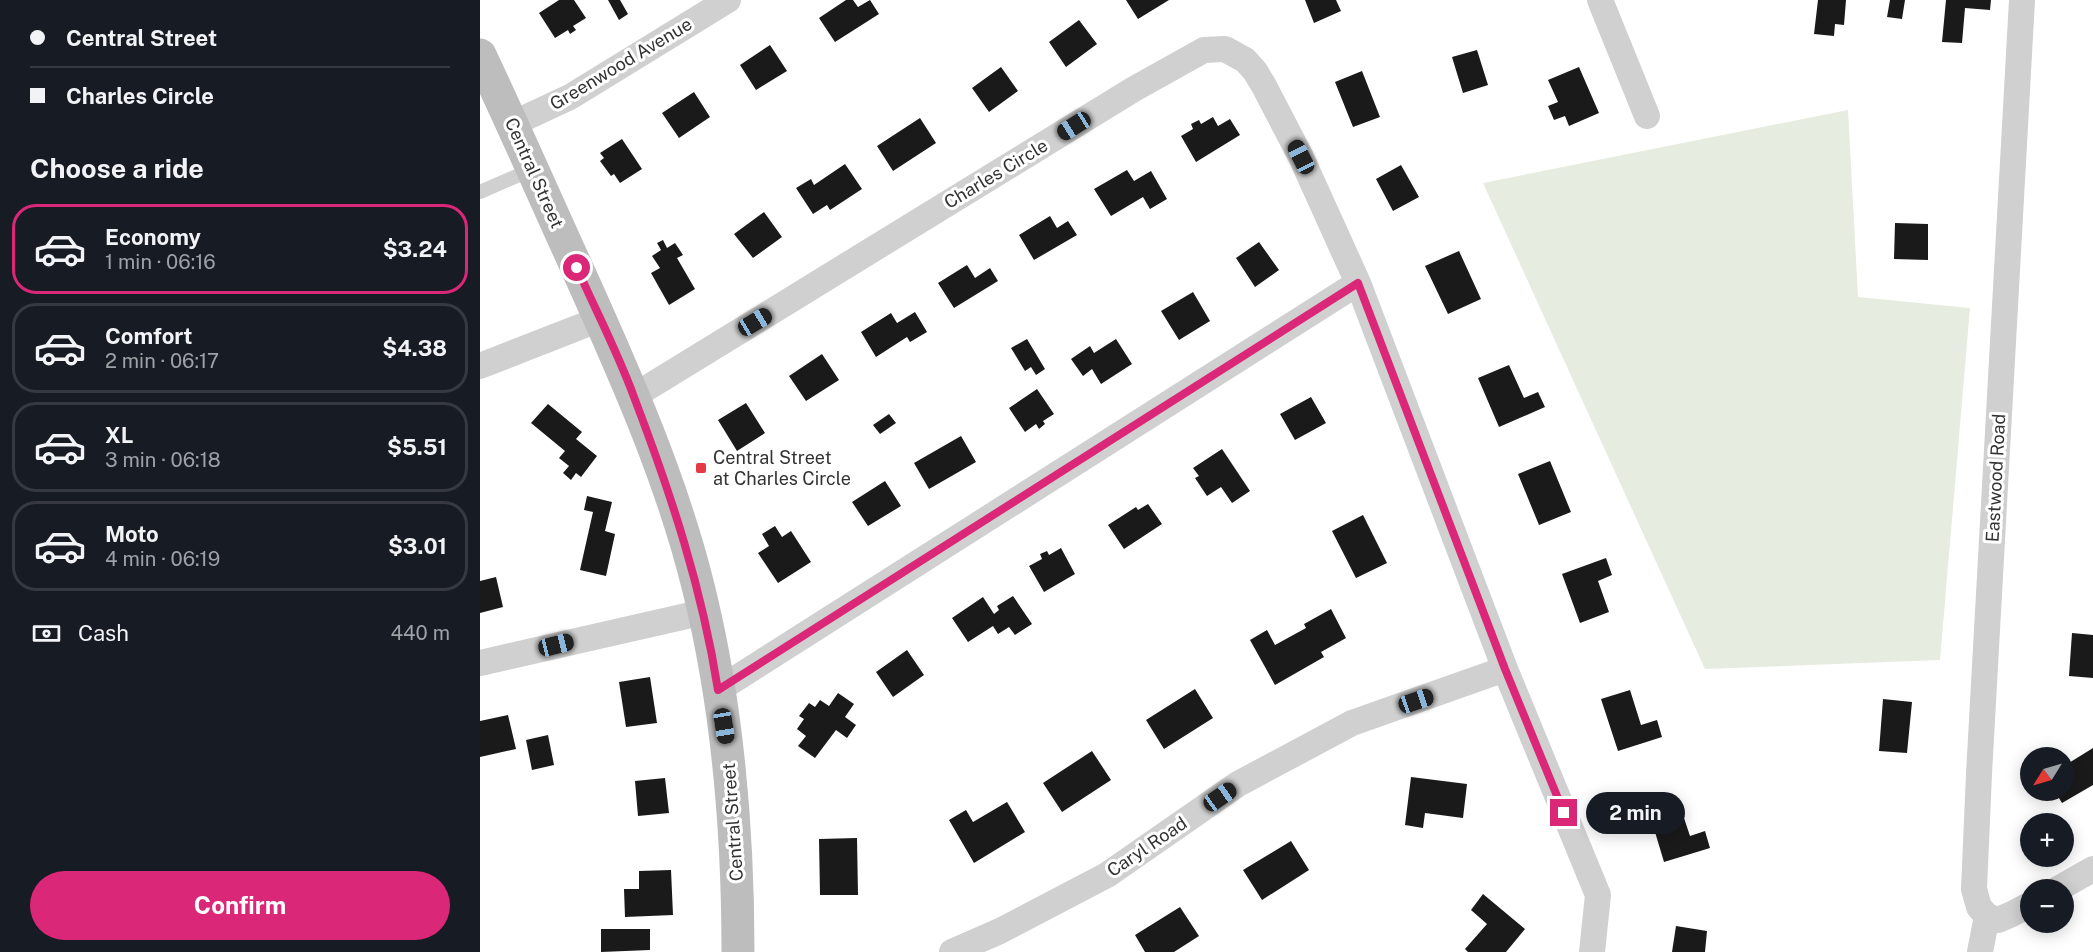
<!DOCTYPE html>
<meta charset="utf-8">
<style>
:root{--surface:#171b24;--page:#20242c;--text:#f1f3f6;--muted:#9ea1a6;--line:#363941;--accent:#db2777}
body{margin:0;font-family:"Public Sans",sans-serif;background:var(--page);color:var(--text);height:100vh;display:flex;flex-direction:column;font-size:22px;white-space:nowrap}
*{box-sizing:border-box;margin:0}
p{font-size:20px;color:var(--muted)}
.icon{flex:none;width:33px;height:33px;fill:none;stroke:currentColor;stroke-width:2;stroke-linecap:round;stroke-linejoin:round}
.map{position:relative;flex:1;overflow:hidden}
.drawer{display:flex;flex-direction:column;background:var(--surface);width:480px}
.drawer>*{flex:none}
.banner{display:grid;align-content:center;height:132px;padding:0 30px;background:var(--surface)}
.needle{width:39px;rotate:233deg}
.controls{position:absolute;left:1540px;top:747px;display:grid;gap:12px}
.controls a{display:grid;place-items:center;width:54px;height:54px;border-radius:50%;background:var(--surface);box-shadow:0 3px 15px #0003;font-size:30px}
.end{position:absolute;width:27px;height:27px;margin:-14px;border:8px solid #db2777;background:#fff;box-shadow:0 0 0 3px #fff}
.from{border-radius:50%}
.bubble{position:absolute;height:42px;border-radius:21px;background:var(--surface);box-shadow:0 3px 15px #0003;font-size:20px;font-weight:700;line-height:42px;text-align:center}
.car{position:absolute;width:18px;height:36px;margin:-18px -9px;border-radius:8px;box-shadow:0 0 4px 2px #0007;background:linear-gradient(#222 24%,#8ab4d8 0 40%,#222 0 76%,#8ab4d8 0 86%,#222 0)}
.banner b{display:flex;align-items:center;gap:21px;height:57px;font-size:22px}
.banner b+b{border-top:2px solid var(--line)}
.banner i{width:15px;height:15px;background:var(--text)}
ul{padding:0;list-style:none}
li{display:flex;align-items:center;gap:18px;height:90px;margin:0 12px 9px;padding:0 18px;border:3px solid var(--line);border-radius:24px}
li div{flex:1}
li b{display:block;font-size:22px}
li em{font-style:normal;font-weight:700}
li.on{border-color:var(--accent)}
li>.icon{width:54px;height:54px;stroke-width:1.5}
h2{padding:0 30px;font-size:27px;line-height:72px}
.pay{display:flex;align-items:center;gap:15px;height:66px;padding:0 30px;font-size:22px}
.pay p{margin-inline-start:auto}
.cta{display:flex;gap:12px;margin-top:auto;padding:12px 30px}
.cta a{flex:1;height:69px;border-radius:36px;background:var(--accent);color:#fff;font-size:24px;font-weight:700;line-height:69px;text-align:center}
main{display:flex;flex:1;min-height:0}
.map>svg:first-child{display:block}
</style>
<main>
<section class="drawer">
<div class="banner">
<b><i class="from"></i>Central Street</b>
<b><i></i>Charles Circle</b>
</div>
<h2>Choose a ride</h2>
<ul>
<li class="on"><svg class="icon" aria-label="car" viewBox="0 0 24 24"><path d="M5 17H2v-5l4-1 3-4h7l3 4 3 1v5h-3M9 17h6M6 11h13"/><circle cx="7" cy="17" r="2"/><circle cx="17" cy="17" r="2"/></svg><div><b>Economy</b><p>1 min · 06:16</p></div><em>$3.24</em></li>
<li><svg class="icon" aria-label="car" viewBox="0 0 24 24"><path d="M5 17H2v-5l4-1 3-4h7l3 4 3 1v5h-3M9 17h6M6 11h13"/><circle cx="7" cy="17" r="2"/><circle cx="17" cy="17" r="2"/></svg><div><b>Comfort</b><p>2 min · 06:17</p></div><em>$4.38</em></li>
<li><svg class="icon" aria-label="car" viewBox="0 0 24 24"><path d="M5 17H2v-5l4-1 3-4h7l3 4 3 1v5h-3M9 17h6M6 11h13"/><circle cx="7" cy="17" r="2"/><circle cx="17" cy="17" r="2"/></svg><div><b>XL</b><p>3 min · 06:18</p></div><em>$5.51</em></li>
<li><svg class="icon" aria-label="car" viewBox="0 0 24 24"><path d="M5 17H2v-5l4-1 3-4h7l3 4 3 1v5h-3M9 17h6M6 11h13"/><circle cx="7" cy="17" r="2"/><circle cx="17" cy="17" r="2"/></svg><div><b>Moto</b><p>4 min · 06:19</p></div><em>$3.01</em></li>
</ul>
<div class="pay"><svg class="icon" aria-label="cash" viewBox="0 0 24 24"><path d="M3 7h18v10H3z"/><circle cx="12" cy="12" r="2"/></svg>Cash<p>440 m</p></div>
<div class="cta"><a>Confirm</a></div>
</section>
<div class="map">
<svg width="1613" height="952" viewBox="0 0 1613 952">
<rect width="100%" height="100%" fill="#fff"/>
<path fill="#e6ecdf" d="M 1368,110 L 1378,297 L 1490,308 L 1460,660 L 1225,669 L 1003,183 Z"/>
<path fill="#1a1a1a" d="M 79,0 L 94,0 L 106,18 L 93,26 L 96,30 L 90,34 L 88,30 L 75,38 L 59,13 Z
M 128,0 L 140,0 L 148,14 L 139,20 Z
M 366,0 L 373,0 L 378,7 L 390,0 L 399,14 L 355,42 L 339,18 Z
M 646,0 L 689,0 L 658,19 Z
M 825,0 L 856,0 L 861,11 L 834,23 Z
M 1338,0 L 1366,0 L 1364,25 L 1355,24 L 1354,36 L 1334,34 Z
M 1410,0 L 1425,0 L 1422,19 L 1407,17 Z
M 1466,0 L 1511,0 L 1510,10 L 1485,8 L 1482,43 L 1462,42 Z
M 599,20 L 617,44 L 586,67 L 569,42 Z
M 290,45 L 307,71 L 276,90 L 260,65 Z
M 997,50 L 1008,85 L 983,93 L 972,57 Z
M 521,67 L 538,91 L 509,112 L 492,88 Z
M 1099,67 L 1119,113 L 1089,126 L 1085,116 L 1074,120 L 1068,106 L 1078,102 L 1068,80 Z
M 882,71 L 900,117 L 873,127 L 855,82 Z
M 214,92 L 230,117 L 199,138 L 182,113 Z
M 733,117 L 738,126 L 750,119 L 760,135 L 716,162 L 701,136 L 713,129 L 711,124 L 719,120 L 721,124 Z
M 440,118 L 456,143 L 413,171 L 397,146 Z
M 142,139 L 162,169 L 140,183 L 134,174 L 131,176 L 120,161 L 124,158 L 120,153 Z
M 365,164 L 382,189 L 350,210 L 347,205 L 333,214 L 316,188 L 331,179 L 334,185 Z
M 921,165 L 939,197 L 913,211 L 896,179 Z
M 647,170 L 654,181 L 671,171 L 687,199 L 670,209 L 663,197 L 631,216 L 614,189 Z
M 284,212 L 302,237 L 273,258 L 254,234 Z
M 570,216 L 577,228 L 588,221 L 597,235 L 554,260 L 539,235 Z
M 1415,223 L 1448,224 L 1448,260 L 1414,259 Z
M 183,240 L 187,248 L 195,243 L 203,255 L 197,258 L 215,289 L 189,305 L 171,273 L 180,268 L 172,256 L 181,250 L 177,243 Z
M 779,242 L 799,270 L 775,287 L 756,258 Z
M 979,251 L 1001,299 L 968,314 L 945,266 Z
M 487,265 L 495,278 L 510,268 L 518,281 L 474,308 L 458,283 Z
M 713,292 L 730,321 L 699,340 L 681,311 Z
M 435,312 L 447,332 L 430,342 L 427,337 L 396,357 L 381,332 L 411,313 L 417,323 Z
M 547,339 L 565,369 L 556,375 L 551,367 L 545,371 L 531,348 Z
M 636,339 L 652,364 L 621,384 L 612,369 L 603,376 L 591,359 L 610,346 L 614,353 Z
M 342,354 L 359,380 L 326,401 L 309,376 Z
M 1029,365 L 1044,398 L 1058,392 L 1065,407 L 1019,427 L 998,378 Z
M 557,389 L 574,414 L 563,421 L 565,424 L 559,429 L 556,424 L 545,432 L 529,408 Z
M 831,397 L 846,423 L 815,440 L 800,414 Z
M 266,403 L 285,433 L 257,451 L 238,420 Z
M 68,404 L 102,432 L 96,439 L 117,456 L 101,477 L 96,473 L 91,480 L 83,473 L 89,466 L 79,458 L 85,451 L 51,423 Z
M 409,414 L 416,423 L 400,434 L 393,425 Z
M 481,436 L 496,462 L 449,489 L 434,463 Z
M 742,449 L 770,491 L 752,503 L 741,487 L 727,496 L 715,478 L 719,476 L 713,468 Z
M 1070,461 L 1091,512 L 1059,525 L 1038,474 Z
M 405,481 L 421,506 L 388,526 L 372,502 Z
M 107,496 L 132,502 L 125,531 L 135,534 L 126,576 L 100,570 L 113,512 L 104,510 Z
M 668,504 L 682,524 L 644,549 L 628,525 L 656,507 L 658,510 Z
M 883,515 L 907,563 L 876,578 L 852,531 Z
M 295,526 L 302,537 L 311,531 L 331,562 L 298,583 L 278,553 L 289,546 L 282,534 Z
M 581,548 L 595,574 L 564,592 L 549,566 L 562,559 L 560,554 L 567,551 L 569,555 Z
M 1126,558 L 1132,575 L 1118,581 L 1129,612 L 1100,623 L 1082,574 Z
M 16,577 L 23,607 L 0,613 L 0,581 Z
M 533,596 L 552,624 L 535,635 L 529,627 L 518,634 L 513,626 L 488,642 L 472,618 L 503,597 L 514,614 L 519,610 L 517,606 Z
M 851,609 L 866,638 L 841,652 L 844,657 L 795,685 L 770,640 L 787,630 L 795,645 L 826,628 L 824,624 Z
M 1592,633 L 1613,635 L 1613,678 L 1589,676 Z
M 427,650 L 444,675 L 413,697 L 396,672 Z
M 170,677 L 177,723 L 146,727 L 139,682 Z
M 715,689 L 733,718 L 684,749 L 666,720 Z
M 1150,690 L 1161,725 L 1177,720 L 1182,737 L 1138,751 L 1121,699 Z
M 358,693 L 374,704 L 365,717 L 376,725 L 367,738 L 356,730 L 335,758 L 318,746 L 326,736 L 317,729 L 324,719 L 319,716 L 329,703 L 335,707 L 340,700 L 349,706 Z
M 1403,699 L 1432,702 L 1427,753 L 1399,751 Z
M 28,715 L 36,749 L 0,757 L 0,721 Z
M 68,735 L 74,765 L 52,770 L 46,740 Z
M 1613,748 L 1613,785 L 1582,803 L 1574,790 L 1584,790 L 1584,766 Z
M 612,751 L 631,780 L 582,812 L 563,783 Z
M 931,777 L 987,784 L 983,818 L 945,813 L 943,828 L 925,825 Z
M 185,778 L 189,813 L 158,816 L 155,781 Z
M 527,802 L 545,832 L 494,863 L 469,820 L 486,810 L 493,822 Z
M 1199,803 L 1210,836 L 1225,831 L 1230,848 L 1184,862 L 1169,812 Z
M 377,838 L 378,895 L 340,895 L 339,839 Z
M 811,841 L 829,870 L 782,900 L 763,870 Z
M 191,870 L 193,915 L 145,917 L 144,889 L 159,889 L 159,871 Z
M 1003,894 L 1045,929 L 1026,952 L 988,952 L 985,949 L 1007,924 L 991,910 Z
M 700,907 L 719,936 L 694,952 L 665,952 L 655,935 Z
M 1196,926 L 1227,931 L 1225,952 L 1192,952 Z
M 121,929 L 170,929 L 170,950 L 121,952 Z"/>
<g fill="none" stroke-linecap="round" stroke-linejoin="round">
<path stroke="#d0d0d0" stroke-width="14" d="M 0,192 L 53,169"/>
<path stroke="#d0d0d0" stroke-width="26" d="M 1120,0 L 1167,116
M 32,124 L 90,97 L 248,0
M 0,366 L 120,319
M 154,396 L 654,89 L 724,50 L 745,49 L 765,60 L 775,71 L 784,86 L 821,157 L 878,283 L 1025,669 L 1118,895 L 1112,952
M 0,663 L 224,612
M 238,690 L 878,283
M 1576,890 L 1613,869
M 1507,916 L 1518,920 L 1532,914 L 1551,904
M 472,952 L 520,931 L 627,875 L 758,784 L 872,723 L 1025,669
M 1500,952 L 1507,916 L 1499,907 L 1494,889 L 1499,774 L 1542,0"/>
<path stroke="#bdbdbd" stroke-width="33" d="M 0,55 C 35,129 68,205 102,279 C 147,379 193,483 219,590 C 248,708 258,830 258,952"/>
</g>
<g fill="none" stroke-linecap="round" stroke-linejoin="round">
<path stroke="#db2777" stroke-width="8" d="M 97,268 C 116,311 138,353 154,397 C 191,494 222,588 238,690 L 878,283 L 1025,669 L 1084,813"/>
</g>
<rect fill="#e63946" stroke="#fff" stroke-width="2" x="215" y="462" width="12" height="12" rx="3"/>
<g text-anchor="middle" stroke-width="6" stroke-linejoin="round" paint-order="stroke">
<g font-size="18" fill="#333" stroke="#fff">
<text transform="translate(141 64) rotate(-31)" y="6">Greenwood Avenue</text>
<text transform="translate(54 173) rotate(66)" y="6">Central Street</text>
<text transform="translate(516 174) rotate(-31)" y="6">Charles Circle</text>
<text transform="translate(1516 478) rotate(-87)" y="6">Eastwood Road</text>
<text transform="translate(253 822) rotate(-94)" y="6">Central Street</text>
<text transform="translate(667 847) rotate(-34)" y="6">Caryl Road</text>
</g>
<g font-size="18" fill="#333" stroke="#fff" text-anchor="start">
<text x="233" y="464">Central Street<tspan x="233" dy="21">at Charles Circle</tspan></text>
</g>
</g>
</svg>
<div class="controls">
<a><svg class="needle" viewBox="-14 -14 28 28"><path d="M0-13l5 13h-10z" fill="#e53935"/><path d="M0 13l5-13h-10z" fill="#9ea1a6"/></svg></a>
<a>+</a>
<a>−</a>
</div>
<i class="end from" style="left:97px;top:268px"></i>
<i class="end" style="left:1084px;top:813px"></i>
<div class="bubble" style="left:1106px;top:792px;width:99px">2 min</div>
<i class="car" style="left:594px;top:126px;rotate:238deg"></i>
<i class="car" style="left:821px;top:157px;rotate:333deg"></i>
<i class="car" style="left:275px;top:322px;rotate:59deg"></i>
<i class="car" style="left:76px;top:645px;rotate:76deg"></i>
<i class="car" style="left:936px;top:701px;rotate:71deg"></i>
<i class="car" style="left:244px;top:726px;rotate:171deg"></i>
<i class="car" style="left:740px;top:797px;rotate:55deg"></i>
</div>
</main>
